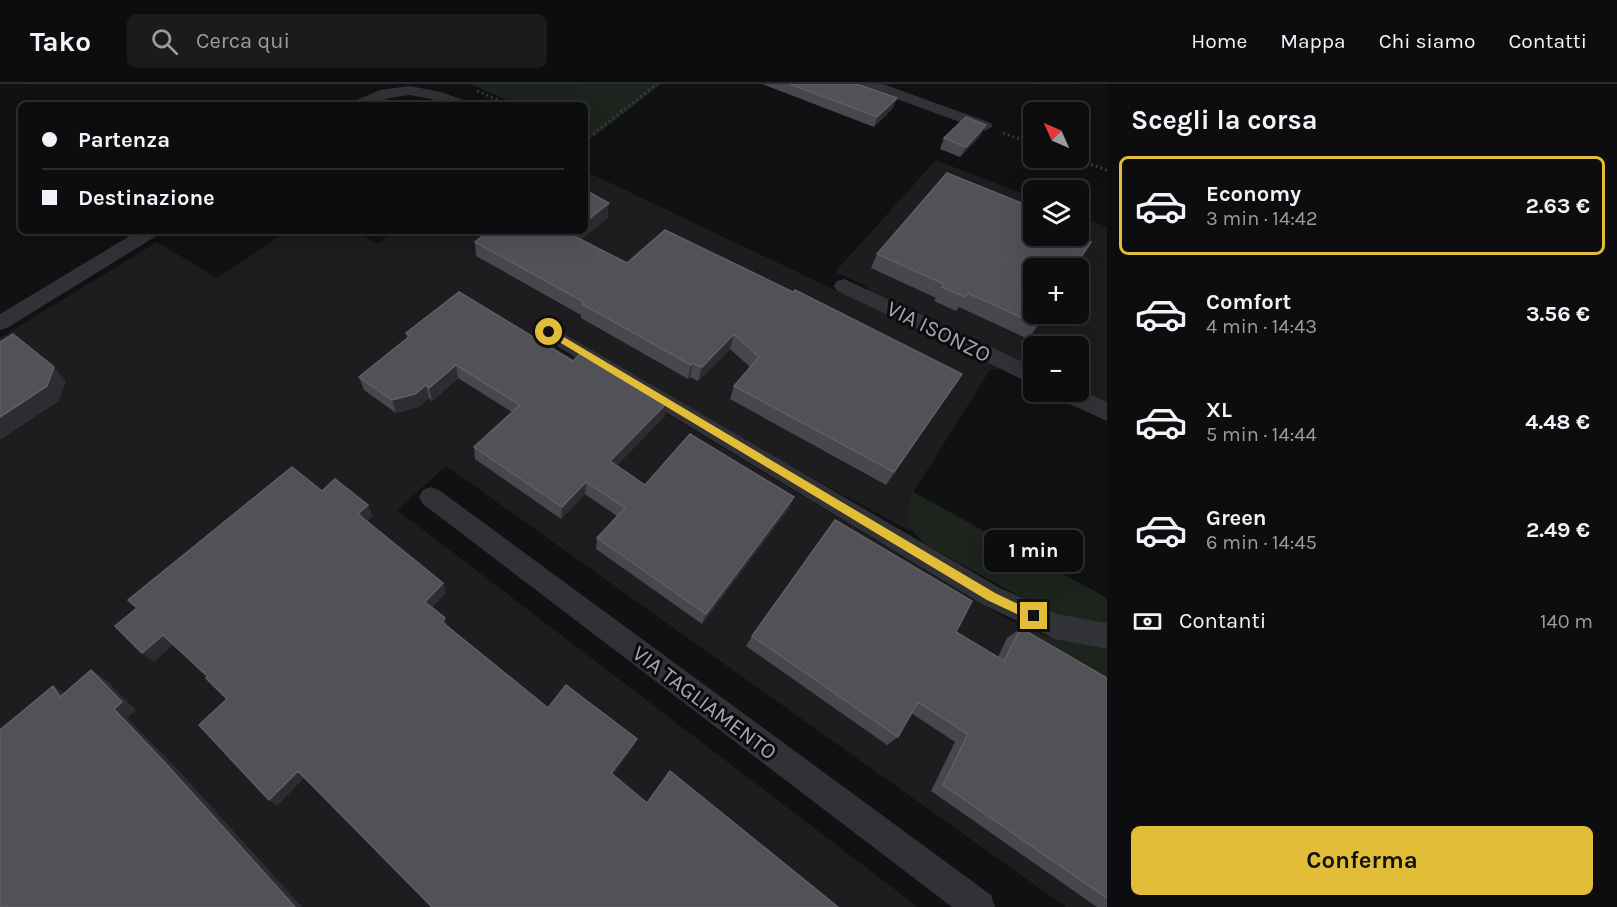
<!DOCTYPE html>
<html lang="it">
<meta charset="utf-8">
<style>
:root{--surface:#0d0c0e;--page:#1b1a1c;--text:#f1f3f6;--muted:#9a9b9e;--line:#2d2c2e;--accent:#e2bd38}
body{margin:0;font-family:Karla,sans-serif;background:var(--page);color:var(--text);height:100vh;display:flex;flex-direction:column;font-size:22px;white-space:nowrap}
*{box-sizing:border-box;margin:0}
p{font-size:20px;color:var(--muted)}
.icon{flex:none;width:33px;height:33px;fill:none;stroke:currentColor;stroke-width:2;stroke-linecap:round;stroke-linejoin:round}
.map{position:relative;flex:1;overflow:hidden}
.details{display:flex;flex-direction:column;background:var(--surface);width:510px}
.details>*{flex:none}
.top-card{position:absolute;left:18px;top:18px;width:570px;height:132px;border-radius:9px;box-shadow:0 6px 24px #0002,0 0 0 2px var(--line);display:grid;align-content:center;height:132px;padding:0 24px;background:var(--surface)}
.needle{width:39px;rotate:315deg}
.controls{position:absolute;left:1023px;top:18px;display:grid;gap:12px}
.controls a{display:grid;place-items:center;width:66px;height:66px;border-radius:9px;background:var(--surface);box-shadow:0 6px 24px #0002,0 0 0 2px var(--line);font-size:30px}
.end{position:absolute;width:27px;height:27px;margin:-14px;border:8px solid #e2bd38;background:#111;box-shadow:0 0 0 3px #111}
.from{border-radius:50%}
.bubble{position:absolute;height:42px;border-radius:9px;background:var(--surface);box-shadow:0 6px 24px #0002,0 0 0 2px var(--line);font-size:20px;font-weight:700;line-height:42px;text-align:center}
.top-card b{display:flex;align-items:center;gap:21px;height:57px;font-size:22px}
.top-card b+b{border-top:2px solid var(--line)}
.top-card i{width:15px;height:15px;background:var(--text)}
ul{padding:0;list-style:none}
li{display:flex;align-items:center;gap:18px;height:99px;margin:0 12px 9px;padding:0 12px;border:3px solid transparent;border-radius:9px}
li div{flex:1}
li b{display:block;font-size:22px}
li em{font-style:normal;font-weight:700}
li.on{border-color:var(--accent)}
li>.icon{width:54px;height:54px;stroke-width:1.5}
h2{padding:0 24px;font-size:27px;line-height:72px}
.pay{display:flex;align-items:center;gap:15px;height:66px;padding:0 24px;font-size:22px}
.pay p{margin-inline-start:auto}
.action{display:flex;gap:12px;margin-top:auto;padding:12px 24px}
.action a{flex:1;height:69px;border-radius:9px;background:var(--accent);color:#111;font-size:24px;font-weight:700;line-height:69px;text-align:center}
header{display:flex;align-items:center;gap:36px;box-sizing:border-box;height:84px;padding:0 30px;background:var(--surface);border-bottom:2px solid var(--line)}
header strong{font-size:28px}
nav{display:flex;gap:33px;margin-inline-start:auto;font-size:21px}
.search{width:420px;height:54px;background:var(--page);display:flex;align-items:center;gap:15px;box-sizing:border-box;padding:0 21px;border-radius:9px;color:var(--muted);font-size:22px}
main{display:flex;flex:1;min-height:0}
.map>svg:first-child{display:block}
</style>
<header>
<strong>Tako</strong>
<div class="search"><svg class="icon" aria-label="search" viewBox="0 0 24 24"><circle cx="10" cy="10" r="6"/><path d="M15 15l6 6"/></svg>Cerca qui</div>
<nav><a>Home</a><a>Mappa</a><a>Chi siamo</a><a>Contatti</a></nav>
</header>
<main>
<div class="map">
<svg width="1107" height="823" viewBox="0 0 1107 823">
<rect width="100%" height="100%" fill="#111012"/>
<path fill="#1d1d1f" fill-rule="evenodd" d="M 936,76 L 1033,114 L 1034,152 L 1078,152 L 1079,132 L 1107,143 L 1107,319 L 1079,306 L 1078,262 L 1034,262 L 1033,285 L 868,207 L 867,202 L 835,188 ZM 1034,184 L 1078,184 L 1078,230 L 1034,230 Z
M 585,87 L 1013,291 L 996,284 L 990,286 L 906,420 L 906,434 L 912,448 L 756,364 L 555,244 L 542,255 L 1107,595 L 1107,823 L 1066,823 L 446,382 L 397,426 L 918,823 L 0,823 L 0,254 L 157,158 L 217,194 L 287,147 L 354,147 L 377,160 L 396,147 L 585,147 Z"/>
<path fill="#1d241e" d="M 470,0 L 661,0 L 594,53 L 585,49 L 585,21 L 519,21 Z
M 913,408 L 1107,514 L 1107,539 L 1061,531 L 1028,517 L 925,460 C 907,443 899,431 913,408 Z
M 1008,535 L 1049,553 L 1107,565 L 1107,595 Z"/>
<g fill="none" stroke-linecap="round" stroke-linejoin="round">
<path stroke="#38393d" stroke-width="3" stroke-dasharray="2 3" stroke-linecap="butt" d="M 477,7 L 510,21
M 1003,49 L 1034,60
M 585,56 L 657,0
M 1072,74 L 1107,86"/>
<path fill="#323236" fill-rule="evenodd" d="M 861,0 L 883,0 L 991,39 L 993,42 L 985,47 L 979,45 L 864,3 Z
M 410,2 L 441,8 L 469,18 L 471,21 L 449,21 L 431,15 L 410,11 L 389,14 L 370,21 L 350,21 L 352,18 L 380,6 Z
M 138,147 L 160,147 L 158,151 L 7,244 L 0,246 L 0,230 Z
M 844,195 L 1034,283 L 1034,301 L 837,207 L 834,202 L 837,197 Z
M 549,241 L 1000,504 L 1058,530 L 1107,539 L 1107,565 L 1055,555 L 982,520 L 542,253 L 539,248 L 542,243 Z
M 1078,305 L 1107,318 L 1107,337 L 1056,314 L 1053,308 L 1078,308 Z
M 431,403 L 439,406 L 991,811 L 995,823 L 952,823 L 423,420 L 419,413 L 423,406 Z"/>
</g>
<path fill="#47474d" d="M 762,0 L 857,0 L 893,24 L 874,43 Z
M 981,51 L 960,73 L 940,65 L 944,54 Z
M 608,134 L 581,155 L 627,179 L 962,290 L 886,401 L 730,315 L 734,302 L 750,283 L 730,265 L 698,297 L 690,293 L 688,295 L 581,234 L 581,231 L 476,172 L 475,158 Z
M 1078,152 L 1038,241 L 1028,255 L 959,223 L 956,227 L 934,217 L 936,214 L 871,184 L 877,170 Z
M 406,249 L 665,332 L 617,381 L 645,401 L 794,413 L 789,424 L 702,540 L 596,465 L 597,454 L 617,432 L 585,410 L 561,435 L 475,375 L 474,363 L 512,328 L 458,294 L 432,317 L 429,314 L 418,323 L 396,329 L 364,306 L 359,293 L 407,254 Z
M 1021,544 L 1107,594 L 1107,823 L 1097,823 L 931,707 L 955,658 L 911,629 L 898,653 L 887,661 L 746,562 L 752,552 L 956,548 L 998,573 L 1007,554 Z"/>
<path fill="#2d2d31" d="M 897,14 L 893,24 L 874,43 L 877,33 Z
M 986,41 L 981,51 L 960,73 L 966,63 Z
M 609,119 L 608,134 L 570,165 L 570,150 L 574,147 L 585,147 L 585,138 Z
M 734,250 L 730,265 L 698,297 L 702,283 Z
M 693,279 L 690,293 L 688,295 L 691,281 Z
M 456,281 L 458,294 L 432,317 L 429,304 Z
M 54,283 L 66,297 L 59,317 L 0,356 L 0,333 Z
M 426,301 L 429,314 L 418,323 L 396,329 L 392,316 Z
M 667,319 L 665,332 L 609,389 L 610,377 Z
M 586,398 L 585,410 L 561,435 L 562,423 Z
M 794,413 L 789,424 L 702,540 L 706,530 Z
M 368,421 L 373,432 L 363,441 L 358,430 Z
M 443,499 L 446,509 L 428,528 L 425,518 Z
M 445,534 L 448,544 L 442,538 Z
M 163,551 L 174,560 L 154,578 L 142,569 Z
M 91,586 L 105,595 L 136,626 L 127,634 L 181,689 L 302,823 L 295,823 L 114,625 Z
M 53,602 L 68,611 L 60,613 Z
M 637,655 L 634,662 L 610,695 L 611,689 Z
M 298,687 L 305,693 L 277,722 L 269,716 Z"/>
<path fill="#515157" stroke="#5e5f65" stroke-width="1.5" d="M 790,0 L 857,0 L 897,14 L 877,33 Z
M 966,33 L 986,41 L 966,63 L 944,54 Z
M 947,89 L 1034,124 L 1034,152 L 1078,152 L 1091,158 L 1074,184 L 1034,184 L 1034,230 L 1045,230 L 1038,241 L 968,209 L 965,213 L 942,203 L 944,200 L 877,170 Z
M 585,106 L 609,119 L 585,138 Z
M 1078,142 L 1082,143 L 1078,151 Z
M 665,146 L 793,208 L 795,206 L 962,290 L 894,388 L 734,302 L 759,273 L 734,250 L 702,283 L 693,279 L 691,281 L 582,220 L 584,218 L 475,158 L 489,147 L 574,147 L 570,150 L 627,179 Z
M 459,208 L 573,277 L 582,268 L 667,319 L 610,377 L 645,401 L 690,350 L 794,413 L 706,530 L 597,454 L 625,424 L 586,398 L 562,423 L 474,363 L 520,321 L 456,281 L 429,304 L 426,301 L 415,310 L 392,316 L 359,293 L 410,252 L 406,249 Z
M 13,250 L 54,283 L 47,302 L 0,333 L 0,258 Z
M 292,383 L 322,407 L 335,395 L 368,421 L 358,430 L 443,499 L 425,518 L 445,534 L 442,538 L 548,624 L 566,601 L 637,655 L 611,689 L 647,719 L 670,687 L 838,823 L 432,823 L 298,687 L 269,716 L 199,641 L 227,615 L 206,594 L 207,592 L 163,551 L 142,569 L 115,542 L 137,524 L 128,516 Z
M 835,436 L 972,517 L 956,548 L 1004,577 L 1021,544 L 1107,594 L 1107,814 L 943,701 L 968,650 L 918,618 L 898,653 L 752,552 Z
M 91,586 L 122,618 L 114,625 L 168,682 L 295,823 L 0,823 L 0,646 L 53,602 L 60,613 Z"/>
<path fill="#e2bd38" d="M 546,246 L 552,246 L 995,509 L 1037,529 L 1037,536 L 1030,536 L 987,516 L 546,250 Z"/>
<g text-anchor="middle" stroke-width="6" stroke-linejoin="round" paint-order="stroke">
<g font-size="22" fill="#a3a6b1" stroke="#0c0b0d">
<text transform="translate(939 247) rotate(26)" y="8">VIA ISONZO</text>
<text transform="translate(705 618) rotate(37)" y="8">VIA TAGLIAMENTO</text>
</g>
</g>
</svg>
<div class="controls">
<a><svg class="needle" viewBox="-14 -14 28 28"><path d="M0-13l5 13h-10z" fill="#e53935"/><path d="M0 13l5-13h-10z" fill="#9a9b9e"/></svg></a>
<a><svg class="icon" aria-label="layers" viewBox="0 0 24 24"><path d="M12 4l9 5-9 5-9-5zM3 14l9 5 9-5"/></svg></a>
<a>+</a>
<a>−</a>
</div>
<i class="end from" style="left:549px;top:248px"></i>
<i class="end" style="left:1034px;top:532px"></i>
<div class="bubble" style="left:984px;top:446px;width:99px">1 min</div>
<div class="top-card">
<b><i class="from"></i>Partenza</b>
<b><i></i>Destinazione</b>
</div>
</div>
<section class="details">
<h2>Scegli la corsa</h2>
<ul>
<li class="on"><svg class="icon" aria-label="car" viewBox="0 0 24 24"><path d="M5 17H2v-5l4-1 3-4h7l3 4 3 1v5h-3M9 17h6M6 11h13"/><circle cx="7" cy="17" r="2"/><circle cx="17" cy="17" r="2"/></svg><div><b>Economy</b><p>3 min · 14:42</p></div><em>2.63 €</em></li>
<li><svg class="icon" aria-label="car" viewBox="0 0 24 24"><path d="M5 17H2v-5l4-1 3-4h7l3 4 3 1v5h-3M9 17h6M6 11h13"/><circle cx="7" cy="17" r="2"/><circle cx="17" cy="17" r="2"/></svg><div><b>Comfort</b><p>4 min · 14:43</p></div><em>3.56 €</em></li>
<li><svg class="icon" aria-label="car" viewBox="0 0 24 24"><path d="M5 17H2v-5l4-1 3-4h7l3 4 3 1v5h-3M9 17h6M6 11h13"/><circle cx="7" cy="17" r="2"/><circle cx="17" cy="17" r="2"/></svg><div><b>XL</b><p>5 min · 14:44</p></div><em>4.48 €</em></li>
<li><svg class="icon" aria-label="car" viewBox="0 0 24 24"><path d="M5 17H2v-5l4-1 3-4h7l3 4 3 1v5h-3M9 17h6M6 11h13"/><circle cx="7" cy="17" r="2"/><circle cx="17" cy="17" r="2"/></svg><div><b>Green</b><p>6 min · 14:45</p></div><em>2.49 €</em></li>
</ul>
<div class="pay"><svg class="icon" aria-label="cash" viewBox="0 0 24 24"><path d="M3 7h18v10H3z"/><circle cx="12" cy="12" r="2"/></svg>Contanti<p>140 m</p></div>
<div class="action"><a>Conferma</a></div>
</section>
</main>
